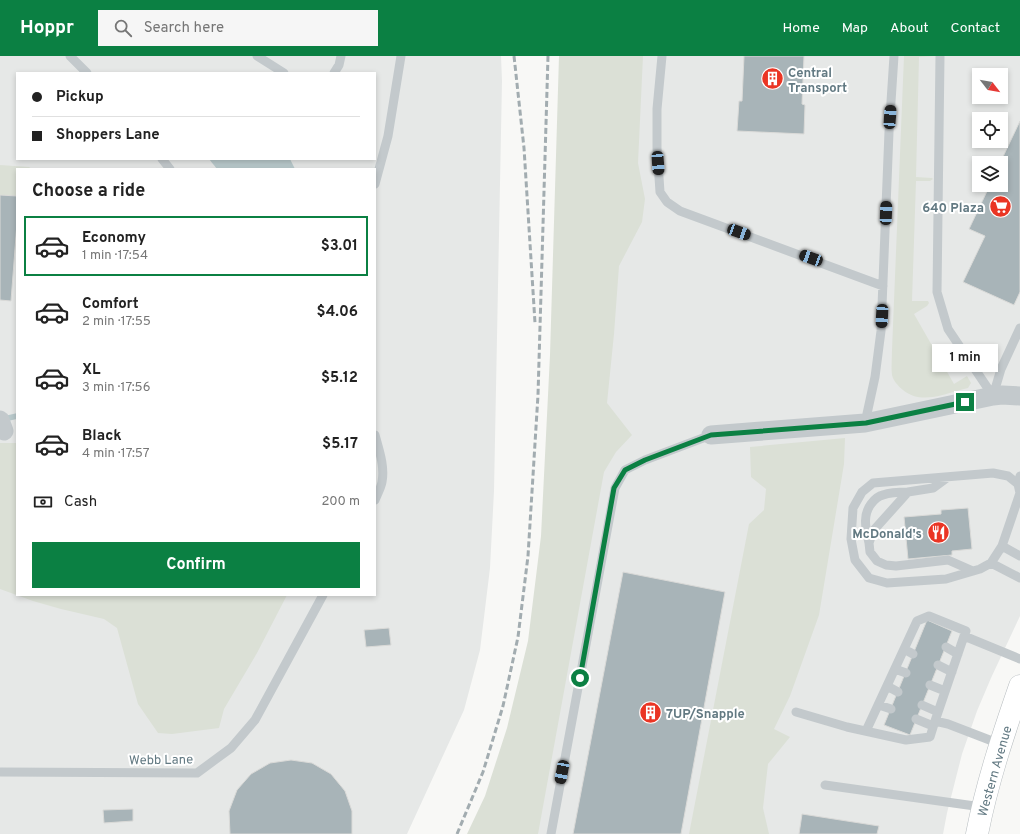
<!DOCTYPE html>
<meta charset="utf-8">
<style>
:root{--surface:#fff;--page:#f6f6f6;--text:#222;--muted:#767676;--line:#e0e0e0;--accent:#0b8043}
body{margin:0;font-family:Overpass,sans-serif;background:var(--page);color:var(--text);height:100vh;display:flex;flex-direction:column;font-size:15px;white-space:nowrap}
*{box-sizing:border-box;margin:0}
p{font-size:13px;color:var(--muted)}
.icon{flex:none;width:22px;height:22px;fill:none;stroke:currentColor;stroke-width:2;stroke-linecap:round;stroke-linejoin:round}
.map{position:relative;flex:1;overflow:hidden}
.details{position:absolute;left:16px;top:112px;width:360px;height:428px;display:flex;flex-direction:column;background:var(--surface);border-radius:0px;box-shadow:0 2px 6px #0003}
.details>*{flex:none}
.top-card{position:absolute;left:16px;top:16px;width:360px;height:88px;border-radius:0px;box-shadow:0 2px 6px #0003;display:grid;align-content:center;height:88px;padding:0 16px;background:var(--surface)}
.needle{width:26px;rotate:121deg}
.controls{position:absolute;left:972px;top:12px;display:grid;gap:8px}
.controls a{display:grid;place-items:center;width:36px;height:36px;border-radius:0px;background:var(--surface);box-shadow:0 2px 6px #0003;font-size:20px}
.end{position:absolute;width:18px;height:18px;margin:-9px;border:5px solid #0b8043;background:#fff;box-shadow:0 0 0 2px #fff}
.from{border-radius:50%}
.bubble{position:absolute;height:28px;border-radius:0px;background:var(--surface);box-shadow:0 2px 6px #0003;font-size:13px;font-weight:700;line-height:28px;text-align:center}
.car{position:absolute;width:12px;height:24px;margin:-12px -6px;border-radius:5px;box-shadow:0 0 3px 1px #0007;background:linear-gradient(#222 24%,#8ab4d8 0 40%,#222 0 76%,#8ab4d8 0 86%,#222 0)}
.top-card b{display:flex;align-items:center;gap:14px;height:38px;font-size:15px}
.top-card b+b{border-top:1px solid var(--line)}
.top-card i{width:10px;height:10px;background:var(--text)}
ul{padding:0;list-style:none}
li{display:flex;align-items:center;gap:12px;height:60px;margin:0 8px 6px;padding:0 8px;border:2px solid transparent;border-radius:0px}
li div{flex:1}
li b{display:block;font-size:15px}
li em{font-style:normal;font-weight:700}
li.on{border-color:var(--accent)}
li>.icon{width:36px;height:36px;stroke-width:1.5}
h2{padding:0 16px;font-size:18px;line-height:48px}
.pay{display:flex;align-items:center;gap:10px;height:44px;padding:0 16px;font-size:15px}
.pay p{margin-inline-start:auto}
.action{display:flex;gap:8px;margin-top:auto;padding:8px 16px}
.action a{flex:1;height:46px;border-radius:0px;background:var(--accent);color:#fff;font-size:16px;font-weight:700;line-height:46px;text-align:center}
header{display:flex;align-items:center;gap:24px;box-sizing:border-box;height:56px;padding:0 20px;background:var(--accent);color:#fff}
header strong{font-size:19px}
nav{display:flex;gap:22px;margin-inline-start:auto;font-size:14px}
.search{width:280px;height:36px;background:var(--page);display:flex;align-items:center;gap:10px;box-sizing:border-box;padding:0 14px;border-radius:0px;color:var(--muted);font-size:15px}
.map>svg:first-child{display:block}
</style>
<header>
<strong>Hoppr</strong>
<div class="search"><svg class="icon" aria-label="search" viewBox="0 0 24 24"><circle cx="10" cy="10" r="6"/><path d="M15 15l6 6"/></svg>Search here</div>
<nav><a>Home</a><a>Map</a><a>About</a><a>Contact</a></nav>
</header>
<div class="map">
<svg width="1020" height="778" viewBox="0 0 1020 778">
<rect width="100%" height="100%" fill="#f8f8f6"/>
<path fill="#e6e8e7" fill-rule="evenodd" d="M 0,0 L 501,0 L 502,25 L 494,435 L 490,512 L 480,594 L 464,654 L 407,778 L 0,778 ZM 17,17 L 375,17 L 375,103 L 17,103 ZM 17,113 L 375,113 L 375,539 L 17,539 Z
M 570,0 L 1020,0 L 1020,560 L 991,622 L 977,655 L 962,698 L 947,757 L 943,778 L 480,778 L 534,618 ZM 979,19 L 1001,19 L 1001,41 L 979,41 ZM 979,63 L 1001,63 L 1001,85 L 979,85 ZM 979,107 L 1001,107 L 1001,129 L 979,129 Z"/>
<path fill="#dbe0d6" d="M 559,0 L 643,0 L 638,107 L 645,143 L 642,166 L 619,210 L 614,278 L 607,347 L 632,379 L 616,396 L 604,416 L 538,778 L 467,778 L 485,740 L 507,672 L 528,585 L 541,480 L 550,299 Z
M 904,0 L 935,0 L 919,1 L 916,121 L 932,122 L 933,123 L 930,125 L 916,125 L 912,245 L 928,245 L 929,247 L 927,250 L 914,258 L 954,328 L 967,320 L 971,327 L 968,332 L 964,333 C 944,338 921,349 903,334 C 898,330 893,324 892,319 C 891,311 892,302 892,294 Z
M 0,109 L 29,111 L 32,113 L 17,113 L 17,140 L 0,139 Z
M 845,382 L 844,408 L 819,559 L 790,640 L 774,673 L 790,681 L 768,708 L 763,752 L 769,778 L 689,778 L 749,468 L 764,454 L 766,433 L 751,421 L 750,391 Z
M 0,387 L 17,387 L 17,539 L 287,539 L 257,597 L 224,653 L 219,672 L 172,678 L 158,677 L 138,648 L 117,572 L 104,563 L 61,553 L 33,545 L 0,533 Z"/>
<path fill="#b9c9cb" d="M 209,103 L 290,103 L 295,113 L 217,113 Z"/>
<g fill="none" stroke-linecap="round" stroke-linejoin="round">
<path stroke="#b9c9cb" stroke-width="5.5" d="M 4,363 L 17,360"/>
</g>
<path fill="#a8b4b8" stroke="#dadad8" d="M 744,0 L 804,0 L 802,48 L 805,49 L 804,78 L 737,75 L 739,45 L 742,45 Z
M 1020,65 L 1020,236 L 1014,249 L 963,226 L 985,180 L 969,173 L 990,129 L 1001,129 L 1000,107 Z
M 0,139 L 17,140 L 17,167 L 11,245 L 0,244 Z
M 968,452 L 972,493 L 952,495 L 952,499 L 908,503 L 904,461 L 941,458 L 941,454 Z
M 623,516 L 725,536 L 681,778 L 573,778 Z
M 927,564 L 952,575 L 910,679 L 884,669 Z
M 389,572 L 391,589 L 366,591 L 364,574 Z
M 291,704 L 312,707 L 331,718 L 345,735 L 352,755 L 352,778 L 230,778 L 229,755 L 237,734 L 251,718 L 270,707 Z
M 133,753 L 133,765 L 104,767 L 103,754 Z
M 802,758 L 879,770 L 877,778 L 799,778 Z"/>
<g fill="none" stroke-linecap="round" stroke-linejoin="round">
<defs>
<path id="primary" d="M 977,778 C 987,727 1003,679 1020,630"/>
</defs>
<use href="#primary" stroke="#b7bdc0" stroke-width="23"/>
<path stroke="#c3c9cc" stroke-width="9" d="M 70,0 L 87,17
M 257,0 L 284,17
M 662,0 L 657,53 L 657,92 L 660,136 L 667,146 L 680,155 L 883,230
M 940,0 L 937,236 L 948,273 L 993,340
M 334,17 L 339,9 L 341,0
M 162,103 L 170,113
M 375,128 L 388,80 L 401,0
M 993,340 L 1001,313 L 1020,272
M 865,367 L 875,321 L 881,275 L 889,76 L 894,0
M 375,379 C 379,394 385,410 382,426 C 381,432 377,439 375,444
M 948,421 L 933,432 L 908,436 L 873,475 L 869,487 L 870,496 L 877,505 L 886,509 L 896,510 L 948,504 L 973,515
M 1018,428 L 1008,420 L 993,417 L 873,427 L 862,436 L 853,452 L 851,483 L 855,504 L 869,522 L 887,527 L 946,523 L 980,513 L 991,507 L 1002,490 L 1020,437 L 1018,428 L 1020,420
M 869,487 C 866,473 862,460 871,448 C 874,444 878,440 883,439 C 891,436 900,436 908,436
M 1002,490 L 1020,500
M 991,507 L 1020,522
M 946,591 L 958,598
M 904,593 L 913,598
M 938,609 L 952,616
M 895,613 L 906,617
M 930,629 L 945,635
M 887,630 L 898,636
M 879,649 L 891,653
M 922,649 L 938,656
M 796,656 L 847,671 L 906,684 L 930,681 L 935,665
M 916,663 L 933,670
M 866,675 L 917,565 L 929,560 L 966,575 L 964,580
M 1000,688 L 948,668 L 935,665 L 964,580 L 1020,603
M 0,716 L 197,717 L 231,692 L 255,664 L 323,539
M 825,729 L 982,751
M 551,778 L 615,432 L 625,414 L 645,404 L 711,379"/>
<path stroke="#c3c9cc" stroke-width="19" d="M 0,364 L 4,375
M 711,379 L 865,367 L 993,340 L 1002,339 L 1020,340"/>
<use href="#primary" stroke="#fff" stroke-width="22"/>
<path stroke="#a2acb0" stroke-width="3" stroke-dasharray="6 3" stroke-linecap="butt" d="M 514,0 L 524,92 L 535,267
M 457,778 L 483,716 L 503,650 L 518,581 L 528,500 L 538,339 L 548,0"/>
</g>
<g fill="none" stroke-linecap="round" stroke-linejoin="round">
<path stroke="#0b8043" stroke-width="5" d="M 580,622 L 614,432 L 625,414 L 645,404 L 711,379 L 866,367 L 965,346"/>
</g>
<defs>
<symbol id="building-disc" viewBox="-11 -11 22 22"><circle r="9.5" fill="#ea3524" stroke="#fff"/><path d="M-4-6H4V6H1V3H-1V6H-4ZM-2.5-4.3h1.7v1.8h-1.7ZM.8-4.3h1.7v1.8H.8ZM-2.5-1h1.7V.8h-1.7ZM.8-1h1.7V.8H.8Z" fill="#fff"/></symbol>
<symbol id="supermarket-disc" viewBox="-11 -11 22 22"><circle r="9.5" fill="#ea3524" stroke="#fff"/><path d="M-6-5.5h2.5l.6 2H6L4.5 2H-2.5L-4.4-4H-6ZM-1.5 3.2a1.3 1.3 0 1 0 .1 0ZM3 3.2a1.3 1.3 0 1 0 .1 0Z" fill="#fff"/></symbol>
<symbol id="restaurant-disc" viewBox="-11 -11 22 22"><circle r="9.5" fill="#ea3524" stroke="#fff"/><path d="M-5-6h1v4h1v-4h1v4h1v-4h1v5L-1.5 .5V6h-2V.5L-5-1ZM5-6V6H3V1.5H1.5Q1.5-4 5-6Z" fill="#fff"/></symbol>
</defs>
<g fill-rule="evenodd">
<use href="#building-disc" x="760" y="10" width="25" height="25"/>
<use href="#supermarket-disc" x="988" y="138" width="25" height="25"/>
<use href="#restaurant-disc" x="926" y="464" width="25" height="25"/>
<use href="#building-disc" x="638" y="644" width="25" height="25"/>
</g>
<g text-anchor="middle" stroke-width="4" stroke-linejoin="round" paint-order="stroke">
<g font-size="13" font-weight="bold" fill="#627982" stroke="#fff" text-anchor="start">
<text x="788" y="21">Central<tspan x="788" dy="15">Transport</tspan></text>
<text x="984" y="156" text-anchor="end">640 Plaza</text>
<text x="922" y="482" text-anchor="end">McDonald's</text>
<text x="666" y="662">7UP/Snapple</text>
</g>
<g font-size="13" fill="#627982" stroke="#fff">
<text transform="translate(161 703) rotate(-1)" y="5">Webb Lane</text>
<text transform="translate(994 715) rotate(-74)" y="5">Western Avenue</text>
</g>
</g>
</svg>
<div class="controls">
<a><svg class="needle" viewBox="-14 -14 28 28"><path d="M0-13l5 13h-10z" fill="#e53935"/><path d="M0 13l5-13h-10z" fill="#767676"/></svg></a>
<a><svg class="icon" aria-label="locate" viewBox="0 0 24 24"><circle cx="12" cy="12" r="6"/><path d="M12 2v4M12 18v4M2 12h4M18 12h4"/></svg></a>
<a><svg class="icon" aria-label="layers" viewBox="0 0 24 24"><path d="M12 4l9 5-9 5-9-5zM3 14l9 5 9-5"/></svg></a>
</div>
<i class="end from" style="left:580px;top:622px"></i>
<i class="end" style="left:965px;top:346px"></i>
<div class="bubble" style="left:932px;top:288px;width:66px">1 min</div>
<i class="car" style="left:890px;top:61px;rotate:4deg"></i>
<i class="car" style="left:658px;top:107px;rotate:176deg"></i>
<i class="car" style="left:886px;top:157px;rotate:2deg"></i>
<i class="car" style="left:739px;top:176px;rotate:110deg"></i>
<i class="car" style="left:811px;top:202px;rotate:290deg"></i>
<i class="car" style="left:882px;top:260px;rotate:183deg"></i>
<i class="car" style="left:562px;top:716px;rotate:191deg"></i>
<div class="top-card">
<b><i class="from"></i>Pickup</b>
<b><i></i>Shoppers Lane</b>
</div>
<section class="details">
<h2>Choose a ride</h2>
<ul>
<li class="on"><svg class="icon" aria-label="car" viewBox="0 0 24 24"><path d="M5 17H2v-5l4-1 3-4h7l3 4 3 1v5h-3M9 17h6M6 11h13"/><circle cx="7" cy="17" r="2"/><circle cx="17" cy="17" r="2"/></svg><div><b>Economy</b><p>1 min · 17:54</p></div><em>$3.01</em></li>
<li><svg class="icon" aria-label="car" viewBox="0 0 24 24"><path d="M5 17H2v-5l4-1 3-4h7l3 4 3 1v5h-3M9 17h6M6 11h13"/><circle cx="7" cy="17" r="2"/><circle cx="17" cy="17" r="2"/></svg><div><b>Comfort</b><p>2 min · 17:55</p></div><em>$4.06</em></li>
<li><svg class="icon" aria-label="car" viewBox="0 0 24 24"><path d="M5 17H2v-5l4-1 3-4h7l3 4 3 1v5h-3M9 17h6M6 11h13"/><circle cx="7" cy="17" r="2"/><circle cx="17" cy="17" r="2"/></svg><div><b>XL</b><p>3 min · 17:56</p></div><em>$5.12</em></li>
<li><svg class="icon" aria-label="car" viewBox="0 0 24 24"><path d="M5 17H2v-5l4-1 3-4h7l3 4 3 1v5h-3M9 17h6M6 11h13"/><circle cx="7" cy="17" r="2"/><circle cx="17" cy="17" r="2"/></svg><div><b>Black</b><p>4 min · 17:57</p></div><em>$5.17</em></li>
</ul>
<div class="pay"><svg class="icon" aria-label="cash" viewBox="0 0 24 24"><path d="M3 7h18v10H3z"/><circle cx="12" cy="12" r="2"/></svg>Cash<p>200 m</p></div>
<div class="action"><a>Confirm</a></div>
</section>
</div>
